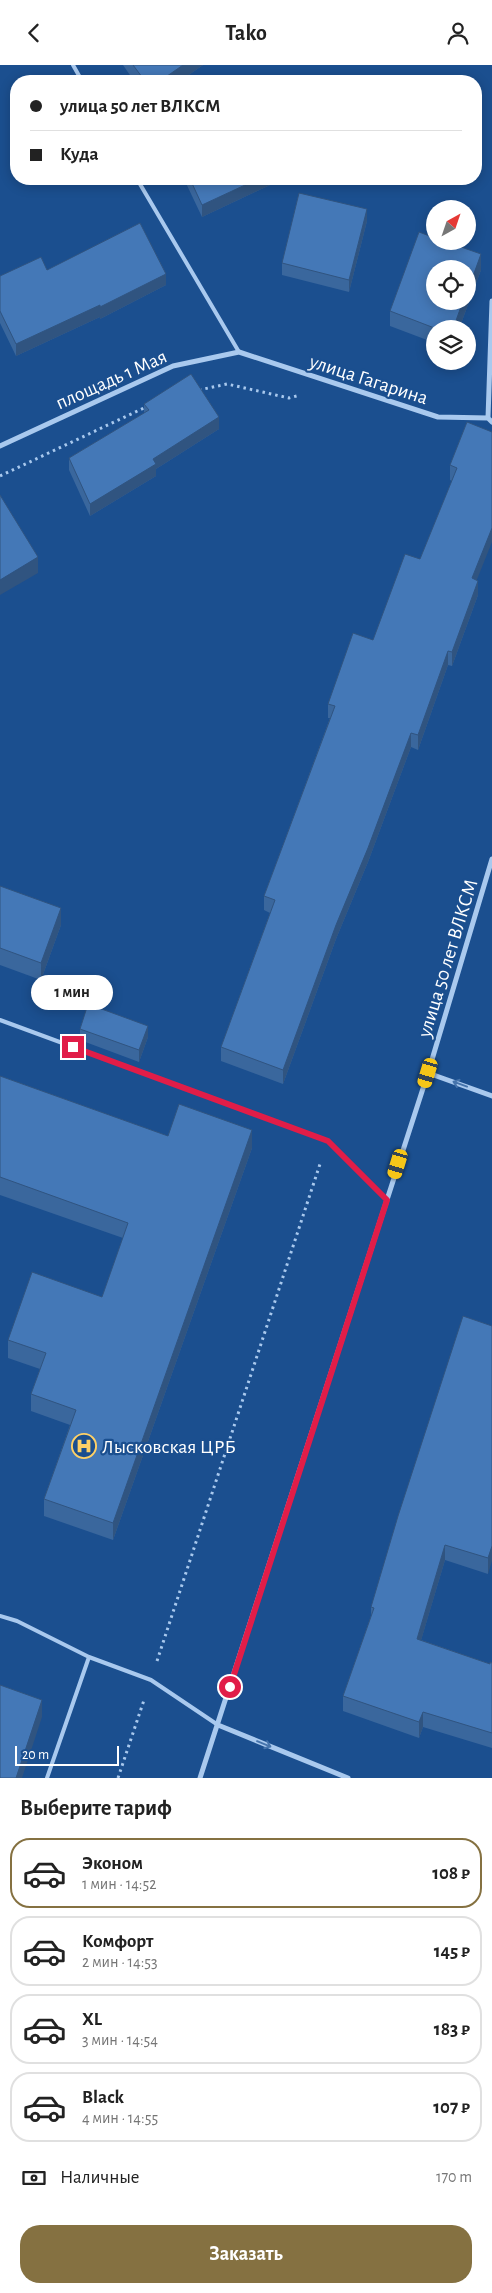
<!DOCTYPE html>
<html lang="ru">
<meta charset="utf-8">
<style>
:root{--surface:#fff;--page:#f2f2f2;--text:#222;--muted:#767676;--line:#e0e0e0;--accent:#857141}
body{margin:0;font-family:"Alegreya Sans",sans-serif;background:var(--page);color:var(--text);height:100vh;display:flex;flex-direction:column;font-size:19px;white-space:nowrap}
*{box-sizing:border-box;margin:0}
p{font-size:16px;color:var(--muted)}
.icon{flex:none;width:28px;height:28px;fill:none;stroke:currentColor;stroke-width:2;stroke-linecap:round;stroke-linejoin:round}
.map{position:relative;height:1713px;overflow:hidden}
.panel{display:flex;flex-direction:column;background:var(--surface);flex:1}
.panel>*{flex:none}
.banner{position:absolute;left:10px;top:10px;width:472px;height:110px;border-radius:20px;box-shadow:0 2px 12px #0003;display:grid;align-content:center;height:110px;padding:0 20px;background:var(--surface)}
.needle{width:32px;rotate:40deg}
.buttons{position:absolute;left:426px;top:135px;display:grid;gap:10px}
.buttons a{display:grid;place-items:center;width:50px;height:50px;border-radius:50%;background:var(--surface);box-shadow:0 2px 12px #0003;font-size:25px}
.scale{position:absolute;left:15px;bottom:12px;width:104px;box-sizing:border-box;padding-left:5px;border:2px solid #fff;border-top:0;font-size:14px;line-height:18px;white-space:nowrap;color:#fff;-webkit-text-stroke:4px #1b4f8f;paint-order:stroke}
.end{position:absolute;width:22px;height:22px;margin:-11px;border:6px solid #e11d48;background:#fff;box-shadow:0 0 0 2px #fff}
.from{border-radius:50%}
.bubble{position:absolute;height:35px;border-radius:18px;background:var(--surface);box-shadow:0 2px 12px #0003;font-size:16px;font-weight:700;line-height:35px;text-align:center}
.car{position:absolute;width:15px;height:30px;margin:-15px -8px;border-radius:6px;box-shadow:0 0 4px 1px #0007;background:linear-gradient(#f5c518 24%,#345 0 40%,#f5c518 0 76%,#345 0 86%,#f5c518 0)}
.banner b{display:flex;align-items:center;gap:18px;height:48px;font-size:19px}
.banner b+b{border-top:1px solid var(--line)}
.banner i{width:12px;height:12px;background:var(--text)}
ul{padding:0;list-style:none}
li{display:flex;align-items:center;gap:15px;height:70px;margin:0 10px 8px;padding:0 10px;border:2px solid var(--line);border-radius:20px}
li div{flex:1}
li b{display:block;font-size:19px}
li em{font-style:normal;font-weight:700}
li.active{border-color:var(--accent)}
li>.icon{width:45px;height:45px;stroke-width:1.5}
h2{padding:0 20px;font-size:22px;line-height:60px}
.pay{display:flex;align-items:center;gap:12px;height:55px;padding:0 20px;font-size:19px}
.pay p{margin-inline-start:auto}
.primary-button{display:flex;gap:10px;margin-top:auto;padding:10px 20px}
.primary-button a{flex:1;height:58px;border-radius:20px;background:var(--accent);color:#fff;font-size:20px;font-weight:700;line-height:58px;text-align:center}
header{display:flex;justify-content:space-between;align-items:center;height:65px;padding:0 20px;background:var(--surface);font-size:22px;font-weight:700}
.map>svg:first-child{display:block}
</style>
<header><svg class="icon" aria-label="back" viewBox="0 0 24 24"><path d="M15 5l-7 7 7 7"/></svg>Tako<svg class="icon" aria-label="person" viewBox="0 0 24 24"><circle cx="12" cy="8" r="4"/><path d="M4 21q1-7 8-7t8 7"/></svg></header>
<div class="map">
<svg width="492" height="1713" viewBox="0 0 492 1713">
<rect width="100%" height="100%" fill="#1b4f8f"/>
<g fill="none" stroke-linecap="round" stroke-linejoin="round">
<path stroke="#a9c9ee" stroke-width="3" stroke-dasharray="2.5 4" stroke-linecap="butt" d="M 199,325 L 227,319 L 289,333 L 300,330
M 0,411 L 148,341
M 157,1596 L 321,1096
M 118,1713 L 144,1635"/>
<path stroke="#a9c9ee" stroke-width="4" d="M 73,0 L 82,16
M 137,114 L 239,287
M 0,955 L 328,1076 L 387,1135
M 0,1551 L 17,1556 L 89,1592 L 151,1615 L 218,1660
M 47,1713 L 89,1592"/>
<path stroke="#a9c9ee" stroke-width="5" d="M 488,353 L 492,236
M 0,381 L 173,301 L 239,287 L 438,352 L 488,353 L 492,357
M 428,1008 L 492,1031
M 218,1660 L 348,1713
M 200,1713 L 428,1008 L 492,794"/>
</g>
<path fill="#3a679d" d="M 123,0 L 203,0 L 180,16 L 134,16 Z
M 184,114 L 270,114 L 270,120 L 202,152 Z
M 367,156 L 349,227 L 282,210 L 282,198 Z
M 47,205 L 166,220 L 100,254 L 100,252 L 16,291 L 0,258 L 0,211 Z
M 481,205 L 459,264 L 435,264 L 435,278 L 390,261 L 390,246 Z
M 144,339 L 219,364 L 156,404 L 156,411 L 90,451 L 69,405 L 69,393 L 144,348 Z
M 467,357 L 478,530 L 452,601 L 448,600 L 418,685 L 411,682 L 368,797 L 336,874 L 283,1019 L 221,996 L 221,982 L 270,848 L 264,845 L 264,831 L 330,653 L 328,653 L 328,639 L 373,575 L 420,494 L 452,416 L 450,415 L 450,400 Z
M 0,821 L 61,860 L 41,915 L 0,900 Z
M 80,964 L 148,972 L 139,997 L 80,975 Z
M 0,1011 L 168,1071 L 252,1083 L 113,1475 L 44,1451 L 44,1434 L 70,1360 L 31,1346 L 31,1329 L 40,1304 L 8,1293 L 8,1275 L 102,1232 L 123,1173 L 0,1130 Z
M 492,1261 L 488,1509 L 445,1495 L 421,1575 L 490,1599 L 492,1598 L 492,1683 L 423,1662 L 419,1673 L 343,1646 L 343,1631 L 371,1551 L 371,1542 Z"/>
<path fill="#305480" d="M 183,0 L 203,0 L 180,16 L 160,16 Z
M 258,114 L 270,114 L 270,120 L 202,152 L 202,140 Z
M 367,144 L 367,156 L 349,227 L 349,215 Z
M 481,189 L 481,205 L 459,264 L 453,264 L 463,236 L 468,236 L 468,225 Z
M 166,209 L 166,220 L 100,254 L 100,242 Z
M 100,240 L 100,252 L 16,291 L 16,279 Z
M 219,352 L 219,364 L 156,404 L 156,411 L 90,451 L 90,439 L 153,394 Z
M 492,463 L 492,477 L 472,527 L 472,513 Z
M 38,492 L 38,508 L 0,530 L 0,515 Z
M 478,516 L 478,530 L 452,601 L 452,587 Z
M 448,586 L 448,600 L 418,685 L 418,670 Z
M 411,668 L 411,682 L 368,797 L 336,874 L 283,1019 L 283,1005 L 336,860 Z
M 61,843 L 61,860 L 41,915 L 41,898 Z
M 148,961 L 148,972 L 139,997 L 139,985 Z
M 252,1065 L 252,1083 L 113,1475 L 113,1458 Z
M 445,1480 L 445,1495 L 417,1589 L 417,1574 Z
M 492,1481 L 492,1496 L 488,1509 L 488,1493 Z
M 42,1635 L 42,1652 L 22,1713 L 16,1713 Z
M 423,1647 L 423,1662 L 419,1673 L 419,1657 Z"/>
<path fill="#4478b7" stroke="#305480" d="M 133,0 L 183,0 L 160,16 L 145,16 Z
M 190,114 L 258,114 L 202,140 Z
M 299,128 L 367,144 L 349,215 L 282,198 Z
M 140,158 L 166,209 L 100,242 L 100,240 L 16,279 L 0,246 L 0,211 L 41,192 L 47,205 Z
M 419,167 L 435,173 L 435,176 L 444,176 L 481,189 L 468,225 L 468,204 L 435,204 L 435,236 L 463,236 L 453,264 L 437,264 L 390,246 Z
M 191,309 L 219,352 L 153,394 L 156,399 L 90,439 L 69,393 L 149,345 L 144,339 Z
M 467,357 L 492,367 L 492,463 L 472,513 L 478,516 L 452,587 L 448,586 L 418,670 L 411,668 L 368,783 L 336,860 L 283,1005 L 221,982 L 275,835 L 264,831 L 335,641 L 328,639 L 353,568 L 373,575 L 405,489 L 420,494 L 457,403 L 450,400 Z
M 0,430 L 38,492 L 0,515 Z
M 0,821 L 61,843 L 41,898 L 0,883 Z
M 88,939 L 148,961 L 139,985 L 80,964 Z
M 0,1011 L 168,1071 L 179,1039 L 252,1065 L 113,1458 L 44,1434 L 76,1345 L 31,1329 L 46,1288 L 8,1275 L 32,1207 L 102,1232 L 128,1158 L 0,1112 Z
M 463,1251 L 492,1261 L 492,1481 L 488,1493 L 445,1480 L 417,1574 L 490,1599 L 490,1597 L 492,1598 L 492,1668 L 423,1647 L 419,1657 L 343,1631 L 374,1543 L 371,1542 L 398,1451 Z
M 0,1620 L 42,1635 L 16,1713 L 0,1713 Z"/>
<defs><path id="oneway-shaft" d="M-6 0H5M1.5-3L5.5 0L1.5 3" fill="none" stroke-width="1.6" stroke-linecap="round" stroke-linejoin="round" transform="scale(1.25)"/></defs>
<g stroke="#4674ac">
<use href="#oneway-shaft" transform="translate(460 1019) rotate(-160)"/>
<use href="#oneway-shaft" transform="translate(264 1679) rotate(22)"/>
</g>
<g fill="none" stroke-linecap="round" stroke-linejoin="round">
<path stroke="#e11d48" stroke-width="6" d="M 73,982 L 328,1076 L 387,1135 L 230,1622"/>
</g>
<defs>
<symbol id="hospital-ring" viewBox="-11 -11 22 22"><circle r="9.5" fill="#1b4f8f" stroke="#ffd166" stroke-width="1.5"/><path d="M-5-5h3v3.5h4V-5h3V5h-3V1.5h-4V5h-3Z" fill="#ffd166"/></symbol>
</defs>
<g fill-rule="evenodd">
<use href="#hospital-ring" x="70" y="1367" width="28" height="28"/>
</g>
<g text-anchor="middle" stroke-width="4.5" stroke-linejoin="round" paint-order="stroke">
<g font-size="20" fill="#fff" stroke="#1b4f8f">
<text transform="translate(111 314) rotate(-24)" y="7">площадь 1 Мая</text>
<text transform="translate(369 314) rotate(18)" y="7">улица Гагарина</text>
<text transform="translate(447 893) rotate(-73)" y="7">улица 50 лет ВЛКСМ</text>
</g>
<g font-size="20" fill="#fff" stroke="#1b4f8f" text-anchor="start">
<text x="102" y="1388">Лысковская ЦРБ</text>
</g>
</g>
</svg>
<div class="buttons">
<a><svg class="needle" viewBox="-14 -14 28 28"><path d="M0-13l5 13h-10z" fill="#e53935"/><path d="M0 13l5-13h-10z" fill="#767676"/></svg></a>
<a><svg class="icon" aria-label="locate" viewBox="0 0 24 24"><circle cx="12" cy="12" r="6"/><path d="M12 2v4M12 18v4M2 12h4M18 12h4"/></svg></a>
<a><svg class="icon" aria-label="layers" viewBox="0 0 24 24"><path d="M12 4l9 5-9 5-9-5zM3 14l9 5 9-5"/></svg></a>
</div>
<div class="scale">20 m</div>
<i class="end from" style="left:230px;top:1622px"></i>
<i class="end" style="left:73px;top:982px"></i>
<div class="bubble" style="left:31px;top:910px;width:82px">1 мин</div>
<i class="car" style="left:428px;top:1008px;rotate:197deg"></i>
<i class="car" style="left:398px;top:1099px;rotate:197deg"></i>
<div class="banner">
<b><i class="from"></i>улица 50 лет ВЛКСМ</b>
<b><i></i>Куда</b>
</div>
</div>
<section class="panel">
<h2>Выберите тариф</h2>
<ul>
<li class="active"><svg class="icon" aria-label="car" viewBox="0 0 24 24"><path d="M5 17H2v-5l4-1 3-4h7l3 4 3 1v5h-3M9 17h6M6 11h13"/><circle cx="7" cy="17" r="2"/><circle cx="17" cy="17" r="2"/></svg><div><b>Эконом</b><p>1 мин · 14:52</p></div><em>108 ₽</em></li>
<li><svg class="icon" aria-label="car" viewBox="0 0 24 24"><path d="M5 17H2v-5l4-1 3-4h7l3 4 3 1v5h-3M9 17h6M6 11h13"/><circle cx="7" cy="17" r="2"/><circle cx="17" cy="17" r="2"/></svg><div><b>Комфорт</b><p>2 мин · 14:53</p></div><em>145 ₽</em></li>
<li><svg class="icon" aria-label="car" viewBox="0 0 24 24"><path d="M5 17H2v-5l4-1 3-4h7l3 4 3 1v5h-3M9 17h6M6 11h13"/><circle cx="7" cy="17" r="2"/><circle cx="17" cy="17" r="2"/></svg><div><b>XL</b><p>3 мин · 14:54</p></div><em>183 ₽</em></li>
<li><svg class="icon" aria-label="car" viewBox="0 0 24 24"><path d="M5 17H2v-5l4-1 3-4h7l3 4 3 1v5h-3M9 17h6M6 11h13"/><circle cx="7" cy="17" r="2"/><circle cx="17" cy="17" r="2"/></svg><div><b>Black</b><p>4 мин · 14:55</p></div><em>107 ₽</em></li>
</ul>
<div class="pay"><svg class="icon" aria-label="cash" viewBox="0 0 24 24"><path d="M3 7h18v10H3z"/><circle cx="12" cy="12" r="2"/></svg>Наличные<p>170 m</p></div>
<div class="primary-button"><a>Заказать</a></div>
</section>
